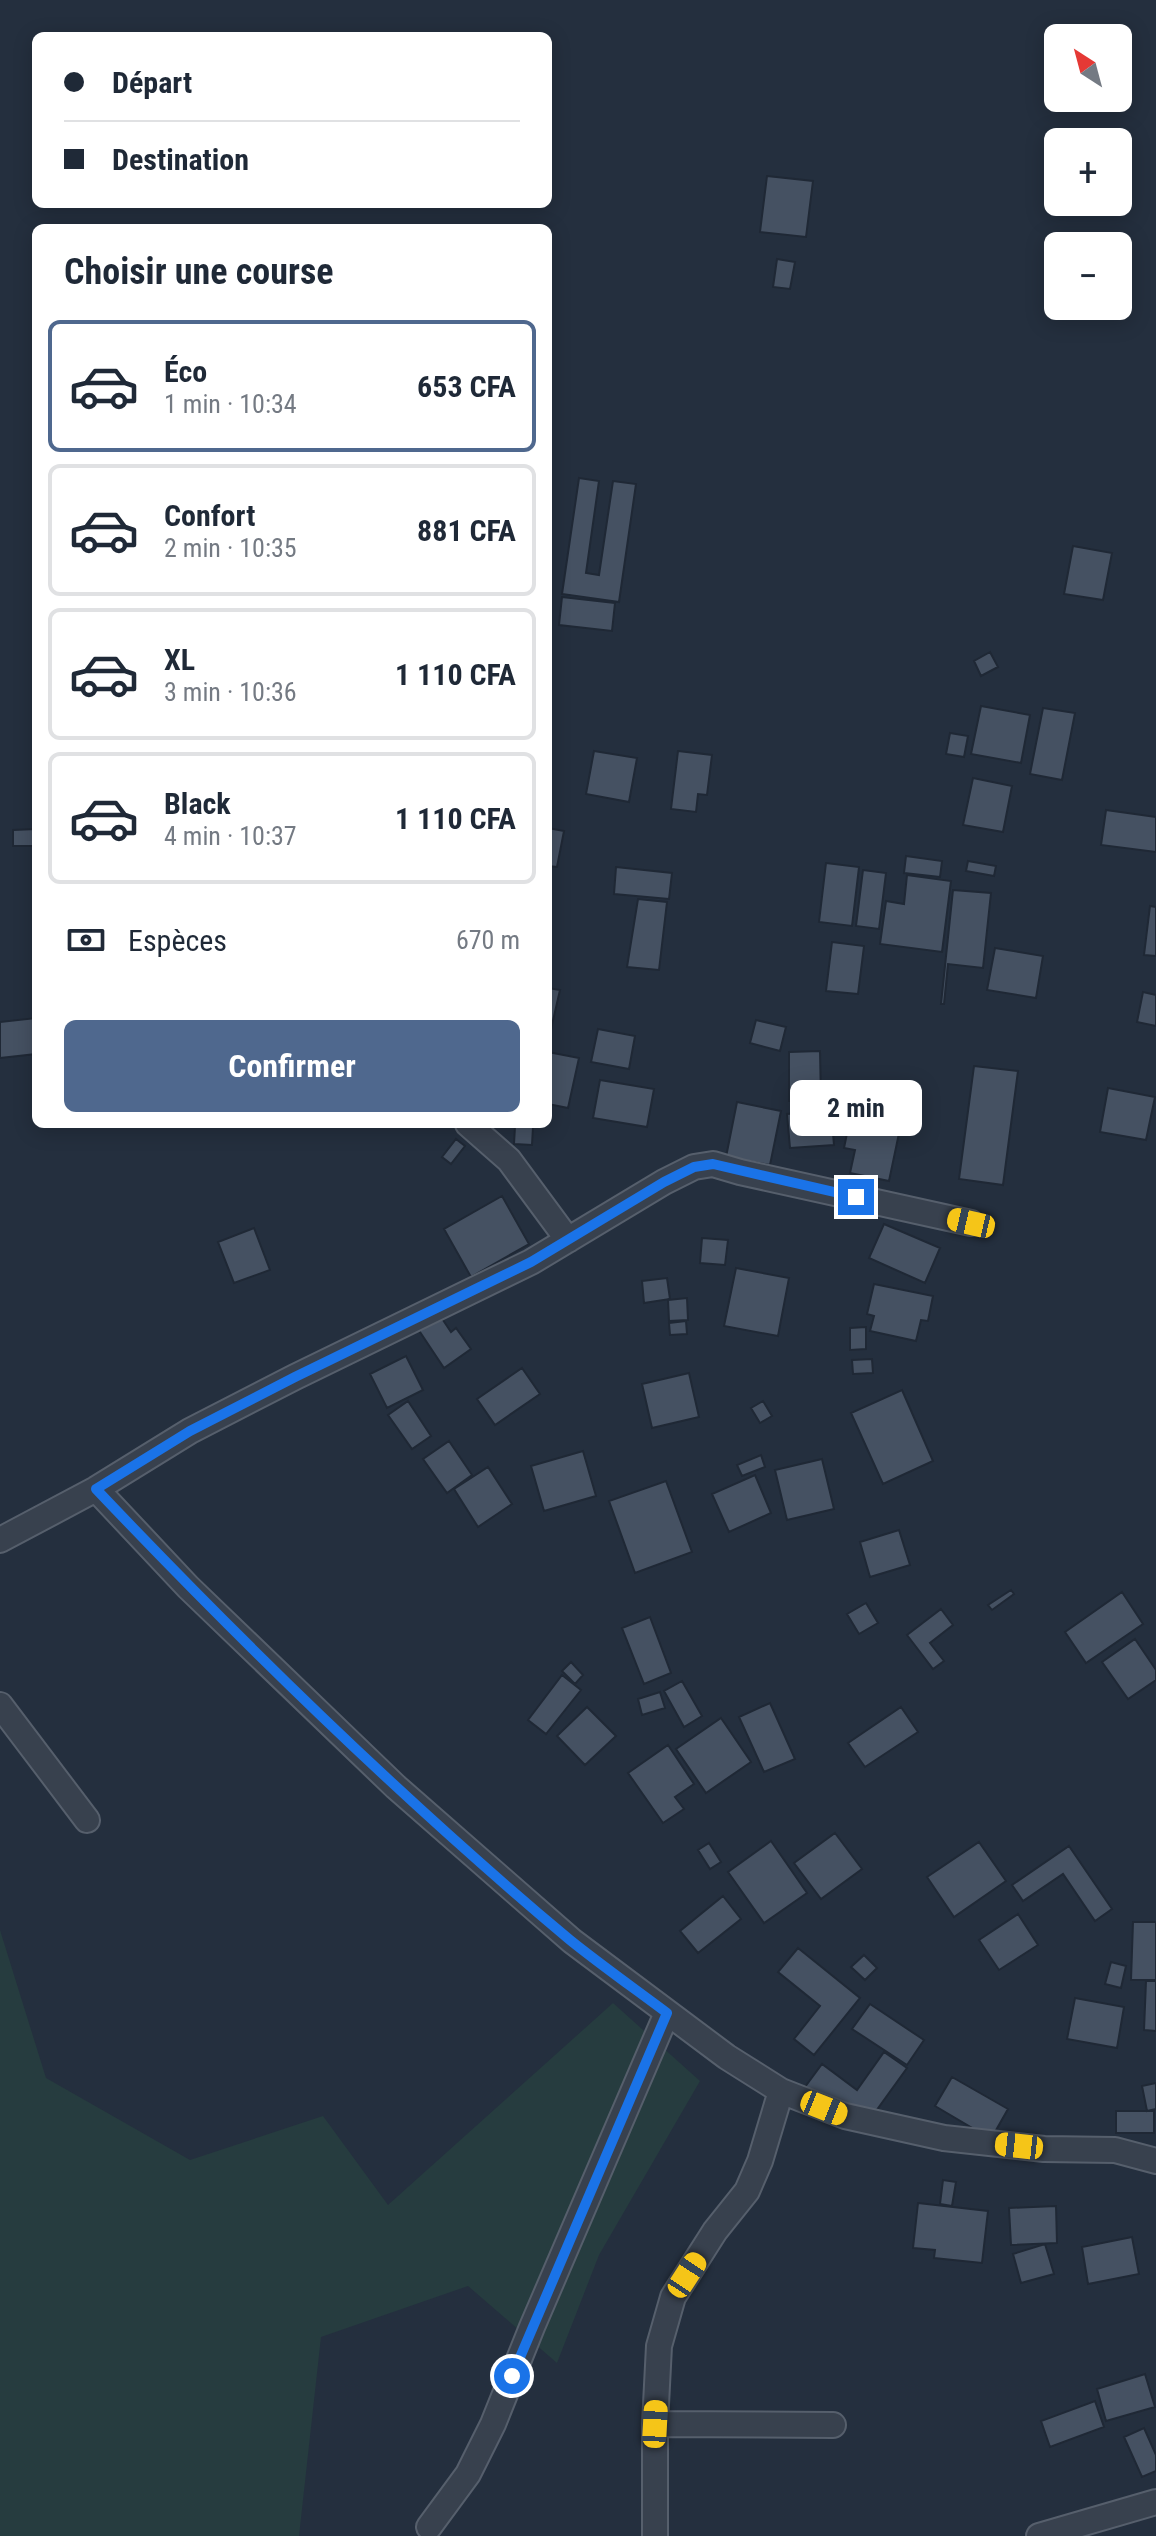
<!DOCTYPE html>
<html lang="fr">
<meta charset="utf-8">
<style>
:root{--surface:#fff;--page:#f2f2f3;--text:#1f2937;--muted:#747a83;--line:#e0e1e3;--accent:#4f688e}
body{margin:0;font-family:"Roboto Condensed",sans-serif;background:var(--page);color:var(--text);height:100vh;display:flex;flex-direction:column;font-size:30px;white-space:nowrap}
*{box-sizing:border-box;margin:0}
p{font-size:26px;color:var(--muted)}
.icon{flex:none;width:44px;height:44px;fill:none;stroke:currentColor;stroke-width:2;stroke-linecap:round;stroke-linejoin:round}
.map{position:relative;flex:1;overflow:hidden}
.panel{position:absolute;left:32px;top:224px;width:520px;height:904px;display:flex;flex-direction:column;background:var(--surface);border-radius:12px;box-shadow:0 4px 20px #0003}
.panel>*{flex:none}
.top-card{position:absolute;left:32px;top:32px;width:520px;height:176px;border-radius:12px;box-shadow:0 4px 20px #0003;display:grid;align-content:center;height:176px;padding:0 32px;background:var(--surface)}
.needle{width:52px;rotate:324deg}
.fabs{position:absolute;left:1044px;top:24px;display:grid;gap:16px}
.fabs a{display:grid;place-items:center;width:88px;height:88px;border-radius:12px;background:var(--surface);box-shadow:0 4px 20px #0003;font-size:40px}
.end{position:absolute;width:36px;height:36px;margin:-18px;border:10px solid #1a73e8;background:#fff;box-shadow:0 0 0 4px #fff}
.from{border-radius:50%}
.bubble{position:absolute;height:56px;border-radius:12px;background:var(--surface);box-shadow:0 4px 20px #0003;font-size:26px;font-weight:700;line-height:56px;text-align:center}
.car{position:absolute;width:24px;height:48px;margin:-24px -12px;border-radius:10px;box-shadow:0 0 6px 2px #0007;background:linear-gradient(#f5c518 24%,#345 0 40%,#f5c518 0 76%,#345 0 86%,#f5c518 0)}
.top-card b{display:flex;align-items:center;gap:28px;height:76px;font-size:30px}
.top-card b+b{border-top:2px solid var(--line)}
.top-card i{width:20px;height:20px;background:var(--text)}
ul{padding:0;list-style:none}
li{display:flex;align-items:center;gap:24px;height:132px;margin:0 16px 12px;padding:0 16px;border:4px solid var(--line);border-radius:12px}
li div{flex:1}
li b{display:block;font-size:30px}
li em{font-style:normal;font-weight:700}
li.selected{border-color:var(--accent)}
li>.icon{width:72px;height:72px;stroke-width:1.5}
h2{padding:0 32px;font-size:36px;line-height:96px}
.pay{display:flex;align-items:center;gap:20px;height:88px;padding:0 32px;font-size:30px}
.pay p{margin-inline-start:auto}
.action{display:flex;gap:16px;margin-top:auto;padding:16px 32px}
.action a{flex:1;height:92px;border-radius:12px;background:var(--accent);color:#fff;font-size:32px;font-weight:700;line-height:92px;text-align:center}
.map>svg:first-child{display:block}
</style>
<div class="map">
<svg width="1156" height="2536" viewBox="0 0 1156 2536">
<rect width="100%" height="100%" fill="#242f3e"/>
<path fill="#263c3f" d="M 0,1930 L 46,2078 L 190,2160 L 323,2116 L 388,2205 L 613,2003 L 700,2081 L 599,2255 L 557,2363 L 468,2286 L 321,2337 L 299,2536 L 0,2536 Z"/>
<path fill="#455162" stroke="#1f2835" stroke-width="2" d="M 767,176 L 813,181 L 806,237 L 760,232 Z
M 777,259 L 795,262 L 790,289 L 773,287 Z
M 579,478 L 599,481 L 586,573 L 599,575 L 613,481 L 636,484 L 619,602 L 562,594 Z
M 1073,546 L 1112,553 L 1103,600 L 1064,594 Z
M 562,597 L 615,603 L 612,631 L 559,625 Z
M 990,652 L 998,667 L 981,676 L 974,661 Z
M 981,706 L 1030,715 L 1021,763 L 971,754 Z
M 1043,708 L 1075,713 L 1062,780 L 1030,774 Z
M 950,733 L 968,736 L 964,757 L 946,754 Z
M 594,751 L 637,758 L 629,802 L 586,794 Z
M 678,751 L 712,755 L 707,795 L 698,794 L 696,812 L 671,809 Z
M 973,778 L 1012,786 L 1003,832 L 963,825 Z
M 1106,810 L 1156,817 L 1156,852 L 1101,845 Z
M 548,828 L 564,831 L 557,867 L 548,866 Z
M 36,829 L 36,846 L 13,846 L 13,830 Z
M 906,856 L 942,861 L 940,877 L 904,873 Z
M 968,861 L 996,866 L 994,876 L 966,871 Z
M 826,863 L 859,867 L 852,926 L 819,922 Z
M 616,867 L 672,873 L 669,899 L 614,894 Z
M 863,870 L 886,873 L 879,929 L 856,926 Z
M 907,875 L 951,881 L 942,952 L 880,944 L 886,901 L 904,904 Z
M 953,890 L 991,893 L 983,968 L 948,964 L 944,1004 L 941,1004 Z
M 638,899 L 667,902 L 659,970 L 627,967 Z
M 1150,906 L 1156,907 L 1156,956 L 1144,955 Z
M 832,942 L 864,946 L 858,994 L 826,991 Z
M 995,948 L 1043,956 L 1036,998 L 987,990 Z
M 548,988 L 560,990 L 549,1038 L 548,1038 Z
M 1143,992 L 1156,995 L 1156,1026 L 1137,1022 Z
M 36,1018 L 36,1054 L 0,1058 L 0,1022 Z
M 756,1020 L 786,1027 L 780,1051 L 750,1043 Z
M 598,1029 L 635,1036 L 629,1069 L 591,1062 Z
M 820,1051 L 821,1100 L 789,1101 L 789,1052 Z
M 548,1052 L 579,1058 L 568,1108 L 548,1104 Z
M 974,1066 L 1018,1071 L 1003,1185 L 959,1179 Z
M 600,1080 L 654,1089 L 647,1127 L 593,1118 Z
M 1108,1088 L 1155,1097 L 1146,1140 L 1100,1132 Z
M 857,1094 L 882,1101 L 879,1112 L 854,1105 Z
M 737,1102 L 781,1111 L 770,1165 L 726,1157 Z
M 852,1109 L 902,1119 L 889,1181 L 850,1173 L 855,1150 L 844,1148 Z
M 831,1110 L 834,1145 L 790,1148 L 787,1114 Z
M 515,1126 L 533,1127 L 532,1145 L 514,1144 Z
M 456,1139 L 465,1146 L 451,1164 L 442,1157 Z
M 502,1196 L 529,1244 L 471,1277 L 444,1229 Z
M 884,1224 L 940,1248 L 925,1283 L 869,1258 Z
M 254,1228 L 270,1270 L 234,1283 L 218,1242 Z
M 702,1238 L 728,1240 L 725,1265 L 700,1263 Z
M 736,1268 L 789,1278 L 778,1336 L 724,1326 Z
M 667,1278 L 670,1299 L 644,1303 L 642,1281 Z
M 874,1284 L 933,1296 L 928,1321 L 921,1320 L 916,1341 L 870,1331 L 874,1316 L 867,1314 Z
M 687,1298 L 688,1320 L 669,1321 L 668,1300 Z
M 439,1314 L 451,1332 L 456,1328 L 471,1349 L 444,1368 L 418,1329 Z
M 686,1321 L 687,1334 L 670,1335 L 669,1323 Z
M 866,1327 L 866,1349 L 850,1350 L 850,1328 Z
M 406,1356 L 423,1390 L 387,1408 L 370,1374 Z
M 872,1359 L 873,1373 L 853,1374 L 852,1360 Z
M 522,1368 L 540,1394 L 495,1425 L 477,1399 Z
M 689,1373 L 699,1417 L 652,1428 L 642,1384 Z
M 902,1390 L 933,1461 L 883,1484 L 851,1413 Z
M 408,1401 L 431,1436 L 412,1449 L 388,1415 Z
M 763,1401 L 772,1416 L 760,1423 L 751,1408 Z
M 449,1441 L 472,1475 L 447,1493 L 423,1459 Z
M 583,1451 L 596,1496 L 544,1511 L 531,1466 Z
M 761,1455 L 765,1467 L 742,1476 L 737,1465 Z
M 822,1459 L 834,1509 L 787,1520 L 775,1470 Z
M 488,1467 L 512,1504 L 478,1527 L 454,1489 Z
M 755,1475 L 771,1513 L 729,1532 L 712,1494 Z
M 666,1481 L 692,1552 L 635,1573 L 609,1501 Z
M 899,1530 L 910,1565 L 870,1577 L 860,1542 Z
M 1011,1590 L 1014,1594 L 992,1610 L 988,1605 Z
M 1122,1592 L 1143,1624 L 1086,1663 L 1065,1632 Z
M 866,1603 L 878,1623 L 859,1634 L 847,1614 Z
M 941,1609 L 953,1625 L 930,1643 L 944,1661 L 933,1669 L 907,1635 Z
M 650,1617 L 671,1673 L 644,1684 L 622,1628 Z
M 1135,1639 L 1156,1670 L 1156,1680 L 1128,1699 L 1102,1662 Z
M 571,1662 L 583,1675 L 575,1684 L 562,1671 Z
M 562,1675 L 581,1690 L 546,1734 L 528,1720 Z
M 682,1681 L 702,1716 L 684,1727 L 664,1691 Z
M 660,1692 L 665,1708 L 642,1715 L 638,1699 Z
M 770,1703 L 795,1759 L 764,1772 L 739,1717 Z
M 587,1707 L 616,1736 L 585,1765 L 557,1736 Z
M 901,1707 L 918,1732 L 865,1767 L 848,1743 Z
M 721,1718 L 751,1762 L 706,1793 L 676,1749 Z
M 668,1745 L 694,1784 L 675,1797 L 684,1809 L 663,1823 L 628,1773 Z
M 835,1833 L 862,1869 L 821,1899 L 794,1863 Z
M 771,1841 L 807,1893 L 764,1923 L 728,1872 Z
M 979,1842 L 1006,1881 L 954,1917 L 927,1877 Z
M 709,1843 L 721,1862 L 710,1869 L 698,1850 Z
M 1069,1846 L 1112,1909 L 1095,1921 L 1063,1874 L 1023,1901 L 1012,1885 Z
M 723,1896 L 741,1919 L 698,1953 L 680,1931 Z
M 1018,1914 L 1038,1945 L 999,1970 L 979,1940 Z
M 1133,1922 L 1156,1922 L 1156,1980 L 1131,1980 Z
M 798,1948 L 860,1998 L 814,2055 L 794,2039 L 820,2006 L 778,1972 Z
M 864,1955 L 877,1968 L 865,1980 L 851,1967 Z
M 1111,1962 L 1126,1966 L 1121,1988 L 1105,1984 Z
M 1146,1981 L 1156,1981 L 1156,2031 L 1144,2030 Z
M 1075,1998 L 1124,2007 L 1117,2048 L 1067,2039 Z
M 870,2004 L 924,2040 L 907,2065 L 852,2029 Z
M 884,2052 L 907,2068 L 863,2129 L 805,2087 L 822,2064 L 857,2090 Z
M 952,2077 L 1008,2109 L 991,2139 L 935,2106 Z
M 1156,2083 L 1156,2109 L 1147,2111 L 1142,2086 Z
M 1116,2111 L 1154,2111 L 1154,2133 L 1116,2133 Z
M 943,2180 L 956,2182 L 952,2206 L 940,2204 Z
M 918,2203 L 988,2211 L 982,2263 L 934,2258 L 935,2250 L 913,2248 Z
M 1056,2206 L 1057,2243 L 1011,2245 L 1009,2208 Z
M 1132,2237 L 1139,2274 L 1088,2284 L 1082,2247 Z
M 1045,2244 L 1054,2274 L 1021,2283 L 1013,2254 Z
M 1145,2374 L 1155,2407 L 1106,2421 L 1097,2389 Z
M 1095,2401 L 1104,2427 L 1050,2447 L 1041,2421 Z
M 1144,2428 L 1156,2455 L 1156,2471 L 1142,2477 L 1124,2437 Z"/>
<g fill="none" stroke-linecap="round" stroke-linejoin="round">
<defs>
<path id="minor" d="M 468,1124 L 509,1160 L 568,1240
M 96,1489 L 188,1587 L 396,1787 L 572,1941 L 727,2057 L 781,2091 L 845,2116 L 944,2138 L 1044,2149 L 1115,2150 L 1156,2161
M 0,1540 L 96,1489 L 190,1431 L 295,1377 L 531,1262 L 664,1182 L 694,1167 L 713,1164 L 740,1172 L 971,1223
M 0,1705 L 87,1820
M 655,2424 L 833,2425
M 429,2527 L 468,2474 L 493,2424 L 532,2327 L 667,2013
M 655,2536 L 655,2424 L 659,2346 L 673,2297 L 715,2231 L 747,2191 L 760,2161 L 781,2091
M 1039,2536 L 1156,2502"/>
</defs>
<use href="#minor" stroke="#565f6c" stroke-width="28"/>
<use href="#minor" stroke="#38414e" stroke-width="24"/>
</g>
<g fill="none" stroke-linecap="round" stroke-linejoin="round">
<path stroke="#1a73e8" stroke-width="10" d="M 512,2376 L 667,2013 C 635,1989 601,1965 570,1940 C 403,1800 246,1647 96,1489 L 190,1431 L 295,1377 L 531,1262 L 664,1182 L 694,1167 L 713,1164 L 856,1197"/>
</g>
</svg>
<div class="fabs">
<a><svg class="needle" viewBox="-14 -14 28 28"><path d="M0-13l5 13h-10z" fill="#e53935"/><path d="M0 13l5-13h-10z" fill="#747a83"/></svg></a>
<a>+</a>
<a>−</a>
</div>
<i class="end from" style="left:512px;top:2376px"></i>
<i class="end" style="left:856px;top:1197px"></i>
<div class="bubble" style="left:790px;top:1080px;width:132px">2 min</div>
<i class="car" style="left:971px;top:1223px;rotate:283deg"></i>
<i class="car" style="left:824px;top:2108px;rotate:112deg"></i>
<i class="car" style="left:1019px;top:2146px;rotate:276deg"></i>
<i class="car" style="left:687px;top:2275px;rotate:33deg"></i>
<i class="car" style="left:655px;top:2424px;rotate:3deg"></i>
<div class="top-card">
<b><i class="from"></i>Départ</b>
<b><i></i>Destination</b>
</div>
<section class="panel">
<h2>Choisir une course</h2>
<ul>
<li class="selected"><svg class="icon" aria-label="car" viewBox="0 0 24 24"><path d="M5 17H2v-5l4-1 3-4h7l3 4 3 1v5h-3M9 17h6M6 11h13"/><circle cx="7" cy="17" r="2"/><circle cx="17" cy="17" r="2"/></svg><div><b>Éco</b><p>1 min · 10:34</p></div><em>653 CFA</em></li>
<li><svg class="icon" aria-label="car" viewBox="0 0 24 24"><path d="M5 17H2v-5l4-1 3-4h7l3 4 3 1v5h-3M9 17h6M6 11h13"/><circle cx="7" cy="17" r="2"/><circle cx="17" cy="17" r="2"/></svg><div><b>Confort</b><p>2 min · 10:35</p></div><em>881 CFA</em></li>
<li><svg class="icon" aria-label="car" viewBox="0 0 24 24"><path d="M5 17H2v-5l4-1 3-4h7l3 4 3 1v5h-3M9 17h6M6 11h13"/><circle cx="7" cy="17" r="2"/><circle cx="17" cy="17" r="2"/></svg><div><b>XL</b><p>3 min · 10:36</p></div><em>1 110 CFA</em></li>
<li><svg class="icon" aria-label="car" viewBox="0 0 24 24"><path d="M5 17H2v-5l4-1 3-4h7l3 4 3 1v5h-3M9 17h6M6 11h13"/><circle cx="7" cy="17" r="2"/><circle cx="17" cy="17" r="2"/></svg><div><b>Black</b><p>4 min · 10:37</p></div><em>1 110 CFA</em></li>
</ul>
<div class="pay"><svg class="icon" aria-label="cash" viewBox="0 0 24 24"><path d="M3 7h18v10H3z"/><circle cx="12" cy="12" r="2"/></svg>Espèces<p>670 m</p></div>
<div class="action"><a>Confirmer</a></div>
</section>
</div>
